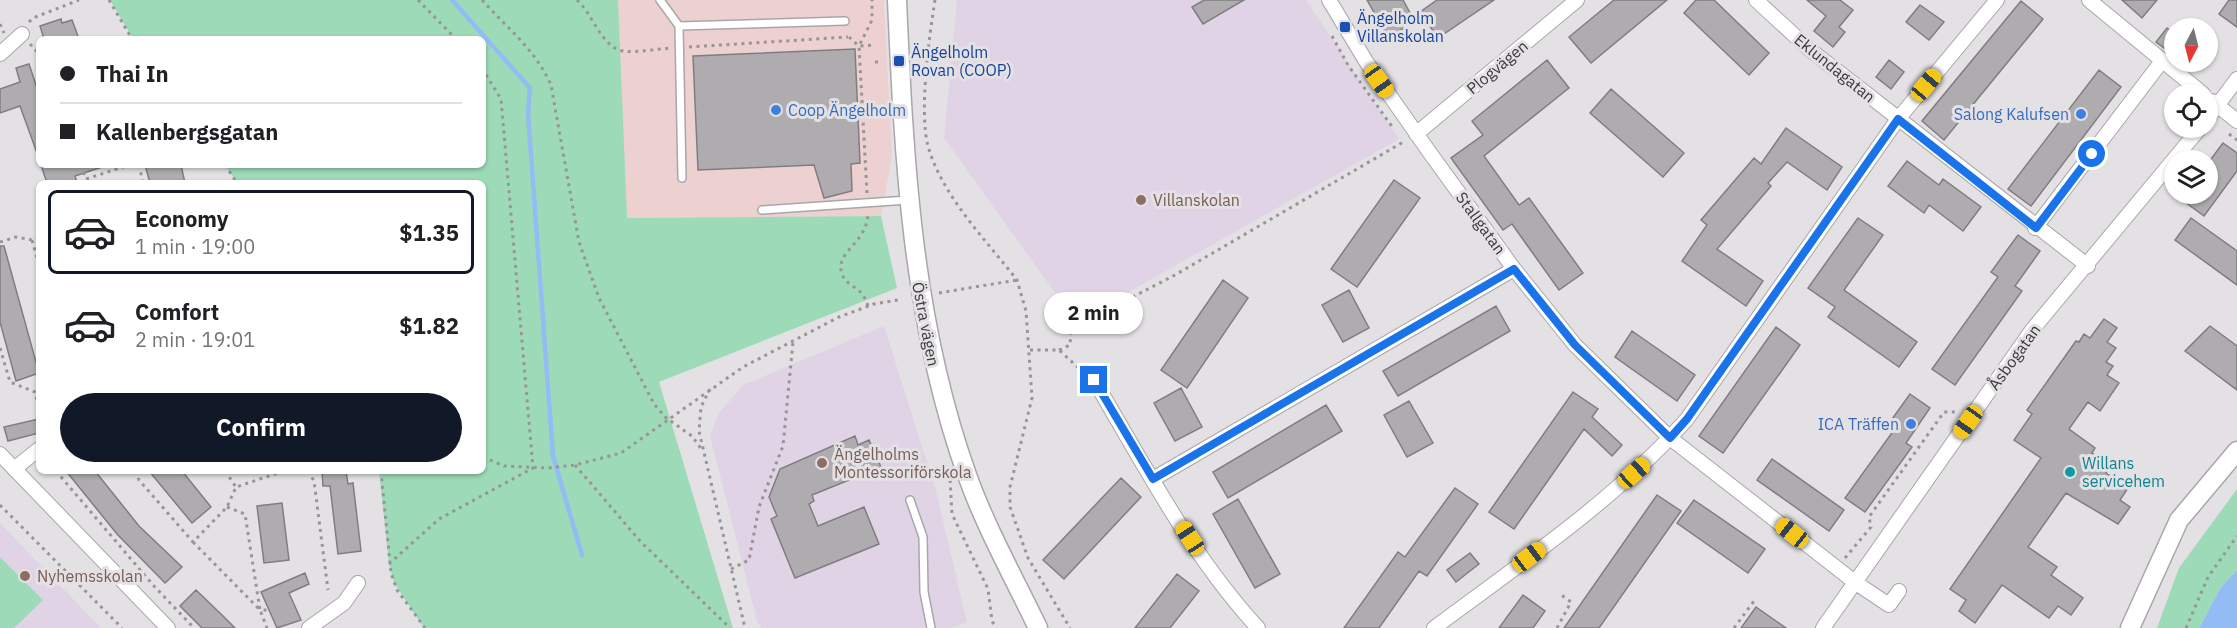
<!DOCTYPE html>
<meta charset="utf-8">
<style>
:root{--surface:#fff;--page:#f2f2f2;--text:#202124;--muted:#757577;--line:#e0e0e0;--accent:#111827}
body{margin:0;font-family:"IBM Plex Sans",sans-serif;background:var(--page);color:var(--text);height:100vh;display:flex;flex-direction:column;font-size:22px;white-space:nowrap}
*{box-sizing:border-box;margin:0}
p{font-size:20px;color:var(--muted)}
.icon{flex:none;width:33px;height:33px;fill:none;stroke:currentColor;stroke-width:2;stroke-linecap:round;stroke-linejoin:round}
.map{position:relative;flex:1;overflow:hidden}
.details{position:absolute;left:36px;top:180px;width:450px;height:294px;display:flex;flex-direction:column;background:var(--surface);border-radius:9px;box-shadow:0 2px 4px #0004}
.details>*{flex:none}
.guide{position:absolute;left:36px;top:36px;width:450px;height:132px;border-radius:9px;box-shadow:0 2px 4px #0004;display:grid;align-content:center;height:132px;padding:0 24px;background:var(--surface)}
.needle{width:39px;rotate:187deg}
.buttons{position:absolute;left:2164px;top:18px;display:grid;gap:12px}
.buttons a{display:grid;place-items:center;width:54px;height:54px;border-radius:50%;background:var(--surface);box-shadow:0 2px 4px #0004;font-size:30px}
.end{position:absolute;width:27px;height:27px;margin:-14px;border:8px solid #1a73e8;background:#fff;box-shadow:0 0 0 3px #fff}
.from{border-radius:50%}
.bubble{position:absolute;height:42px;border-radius:21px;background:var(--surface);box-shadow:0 2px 4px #0004;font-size:20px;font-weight:700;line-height:42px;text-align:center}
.car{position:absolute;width:18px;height:36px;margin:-18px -9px;border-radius:8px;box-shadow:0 0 4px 2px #0007;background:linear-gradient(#f5c518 24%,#345 0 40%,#f5c518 0 76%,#345 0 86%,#f5c518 0)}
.guide b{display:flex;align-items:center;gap:21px;height:57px;font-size:22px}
.guide b+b{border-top:2px solid var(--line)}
.guide i{width:15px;height:15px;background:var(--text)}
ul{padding:10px 0 0;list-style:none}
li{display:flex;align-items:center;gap:18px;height:84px;margin:0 12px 9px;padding:0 12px;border:3px solid transparent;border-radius:9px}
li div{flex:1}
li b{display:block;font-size:22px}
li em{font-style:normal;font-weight:700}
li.selected{border-color:var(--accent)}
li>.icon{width:54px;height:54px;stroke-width:1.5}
.button{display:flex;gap:12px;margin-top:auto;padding:12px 24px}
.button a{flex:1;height:69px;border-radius:36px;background:var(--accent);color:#fff;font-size:24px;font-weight:700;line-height:69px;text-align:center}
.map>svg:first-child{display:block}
</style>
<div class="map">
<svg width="2237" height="628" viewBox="0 0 2237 628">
<rect width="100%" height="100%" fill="#e4e1e5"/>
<path fill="#ecd1d0" d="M 618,0 L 884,0 L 892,157 L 881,216 L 626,218 Z"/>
<path fill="#e0d3e6" d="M 957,0 L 1306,0 L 1399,139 L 1076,322 L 944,138 Z
M 884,326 L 936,491 L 967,622 L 951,628 L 762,628 L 758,624 L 710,436 L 719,413 L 743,385 Z
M 0,523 L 101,628 L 0,628 Z"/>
<path fill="#9ddab7" d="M 110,0 L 618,0 L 627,218 L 881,216 L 897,288 L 659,382 L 733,628 L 424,628 L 394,583 L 389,564 L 379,471 L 483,471 L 483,183 L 237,183 L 225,165 L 483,165 L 483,39 L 133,39 Z
M 2237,489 L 2237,570 L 2221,587 L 2199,628 L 2157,628 L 2179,568 Z
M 0,557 L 43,600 L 14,628 L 0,628 Z"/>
<path fill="#93bcf4" d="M 2237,570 L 2237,628 L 2199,628 L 2221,587 Z"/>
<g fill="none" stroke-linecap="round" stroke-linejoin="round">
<path stroke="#93bcf4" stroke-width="4.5" d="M 452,0 L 530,88 L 528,114 L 553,456 L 582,555"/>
</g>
<path fill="#afacb0" stroke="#807d81" stroke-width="1.5" d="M 1204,0 L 1244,0 L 1203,24 L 1192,7 Z
M 1367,0 L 1403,0 L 1415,22 L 1388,37 Z
M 1437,0 L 1494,0 L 1438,38 L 1420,12 Z
M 1614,0 L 1667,0 L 1591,63 L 1569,37 Z
M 1696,0 L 1714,0 L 1769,53 L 1749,75 L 1684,13 Z
M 1807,0 L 1840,0 L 1853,10 L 1839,27 L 1845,32 L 1833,47 L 1814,31 L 1826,16 Z
M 2122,0 L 2157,0 L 2142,18 Z
M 2229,0 L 2237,0 L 2237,27 L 2219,14 Z
M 2021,1 L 2043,19 L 1944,140 L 1922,121 Z
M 1920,5 L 1944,22 L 1929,40 L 1906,22 Z
M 61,19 L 62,23 L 72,20 L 79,39 L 44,39 L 40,26 Z
M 2167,28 L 2175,34 L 2175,56 L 2156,42 Z
M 855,49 L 860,163 L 851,164 L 852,191 L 824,198 L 814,165 L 698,170 L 693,56 Z
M 1547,60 L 1569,88 L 1484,156 L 1519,205 L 1529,198 L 1583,273 L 1559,290 L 1512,224 L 1503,230 L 1451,158 L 1483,135 L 1472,121 Z
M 1889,60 L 1904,72 L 1891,89 L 1876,77 Z
M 29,64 L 39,94 L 39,152 L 37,153 L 20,106 L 0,113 L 0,89 L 20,82 L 16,68 Z
M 2099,70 L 2121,87 L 2031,206 L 2008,189 Z
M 1611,89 L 1684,153 L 1663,177 L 1590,113 Z
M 1786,128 L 1842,167 L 1827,190 L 1787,162 L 1768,183 L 1771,186 L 1717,249 L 1763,281 L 1746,306 L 1682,261 L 1707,225 L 1701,220 L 1754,158 L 1761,164 Z
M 2223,143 L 2237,153 L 2237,171 L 2204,216 L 2174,194 L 2208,194 L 2208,163 Z
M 1907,161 L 1939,185 L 1943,179 L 1981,207 L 1963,231 L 1929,205 L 1924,213 L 1888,186 Z
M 41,165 L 101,165 L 102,167 L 75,176 L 77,183 L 47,183 Z
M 145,165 L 181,165 L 185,183 L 150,183 Z
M 1394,180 L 1420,198 L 1357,287 L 1331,269 Z
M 1858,218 L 1883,235 L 1844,290 L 1917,342 L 1899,367 L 1828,317 L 1835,307 L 1808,288 Z
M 2191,218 L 2237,251 L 2237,285 L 2175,240 Z
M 2018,235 L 2040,251 L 2015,286 L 2022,291 L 1955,385 L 1932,369 L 1998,277 L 1991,272 Z
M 0,246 L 4,246 L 39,373 L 16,381 L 0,322 Z
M 1223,280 L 1248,298 L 1187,388 L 1161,370 Z
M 1349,290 L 1369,328 L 1343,342 L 1322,305 Z
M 1496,306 L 1510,331 L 1398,396 L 1383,371 Z
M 2104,319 L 2117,328 L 2107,342 L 2116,348 L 2106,362 L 2113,366 L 2107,375 L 2119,383 L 2100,411 L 2088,402 L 2069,429 L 2095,448 L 2092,453 L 2110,465 L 2106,473 L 2128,488 L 2120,500 L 2130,507 L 2118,524 L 2066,493 L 2028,547 L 2057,567 L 2051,575 L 2083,598 L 2071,615 L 2058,606 L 2049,618 L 2002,585 L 1975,623 L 1959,611 L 1966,600 L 1950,589 L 2041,458 L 2014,440 L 2032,414 L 2027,410 L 2076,341 L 2079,342 L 2084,334 L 2090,338 Z
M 2210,326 L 2237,346 L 2237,390 L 2185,351 Z
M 1776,327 L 1800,345 L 1723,453 L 1699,436 Z
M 1632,331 L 1695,375 L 1677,401 L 1615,357 Z
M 1181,388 L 1202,427 L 1175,441 L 1154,403 Z
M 1573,392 L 1598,409 L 1592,417 L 1622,445 L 1612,456 L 1584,429 L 1514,529 L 1489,512 Z
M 1910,394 L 1930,408 L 1906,443 L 1912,447 L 1865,512 L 1845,498 L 1894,430 L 1887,426 Z
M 1409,401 L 1433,443 L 1407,457 L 1384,415 Z
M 1326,405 L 1342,431 L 1228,498 L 1213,472 Z
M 39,419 L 39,433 L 8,441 L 4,427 Z
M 855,436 L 858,445 L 869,440 L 881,467 L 812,495 L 814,501 L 809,504 L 818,526 L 864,507 L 879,544 L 795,578 L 771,519 L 777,516 L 769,497 L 780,469 Z
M 1772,459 L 1844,510 L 1829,531 L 1757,480 Z
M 66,471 L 95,471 L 139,526 L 182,567 L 165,583 L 117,534 Z
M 149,471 L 182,471 L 211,507 L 192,523 Z
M 322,471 L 346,471 L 348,484 L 353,483 L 361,551 L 338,554 L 330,486 L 323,486 Z
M 1121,478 L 1141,497 L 1064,579 L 1043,560 Z
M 1455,488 L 1478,504 L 1427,576 L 1419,571 L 1379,628 L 1344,628 L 1398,552 L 1405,557 Z
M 1657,495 L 1681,511 L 1599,628 L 1564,628 Z
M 1238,499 L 1280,574 L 1255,588 L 1213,514 Z
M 1694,500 L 1765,549 L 1748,573 L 1677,523 Z
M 282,503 L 289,560 L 264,563 L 257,506 Z
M 1470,553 L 1479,564 L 1456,582 L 1447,570 Z
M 305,573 L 309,584 L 289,593 L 301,620 L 277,628 L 261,592 Z
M 1177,574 L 1199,591 L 1170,628 L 1135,628 Z
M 196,590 L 223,616 L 235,628 L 202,628 L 180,606 Z
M 1523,595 L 1545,611 L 1533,628 L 1499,628 Z
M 1756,607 L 1786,628 L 1741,628 Z"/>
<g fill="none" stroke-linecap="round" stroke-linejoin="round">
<defs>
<path id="service" d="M 660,0 L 679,26 L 845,21
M 679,26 L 682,178
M 762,210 L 908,200
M 910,500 L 923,537 L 924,592 L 931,628"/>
<path id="minor" d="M 1329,0 L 1367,63 L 1430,153 L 1514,269 L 1575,345 L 1670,438 L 1856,583 L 1889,605 L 1899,591
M 1756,0 L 1809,49 L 2088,266
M 2089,0 L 2203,94
M 0,54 L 22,34
M 2212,101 L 2237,121
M 2208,118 L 2237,79
M 1416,134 L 1577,0
M 2035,228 L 2162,61
M 1094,380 C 1144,465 1191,555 1258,628
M 0,454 L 168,628
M 14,469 L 39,449
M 1153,479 L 1514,269
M 309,628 L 344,603 L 358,583
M 1434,628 C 1521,563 1614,501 1687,419 L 1898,119 L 1997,0
M 1823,628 L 2032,330 L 2200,128"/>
<path id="secondary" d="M 897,0 C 904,162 912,321 967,475 C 986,528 1014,578 1038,628
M 2130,628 L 2179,520 L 2237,451"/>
</defs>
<use href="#service" stroke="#a9a6aa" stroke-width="10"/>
<use href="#minor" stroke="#a9a6aa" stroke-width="16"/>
<use href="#secondary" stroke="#a9a6aa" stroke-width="21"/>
<path stroke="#979597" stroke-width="3" stroke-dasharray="3 4.5" stroke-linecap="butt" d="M 109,0 L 132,39
M 418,0 L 456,39
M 482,0 C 507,28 535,49 551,85 L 579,242 L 599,298 L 654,404 L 665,417 L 692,436 L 702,450
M 577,0 C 593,14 601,47 623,51 C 638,53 656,49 670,48
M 935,0 C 929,37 919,112 928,146 C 942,196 986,240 1017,280 L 1026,311 L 1032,398 L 1010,487 L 1010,507 L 1028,558 L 1070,628
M 29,22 L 33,18 L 79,0
M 0,24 L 4,33
M 1332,36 L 1348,65 L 1393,128
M 849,37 L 859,46 L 874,45
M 30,44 L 39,54
M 689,47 L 848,37
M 875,62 L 881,62
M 2229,134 L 2237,140
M 81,165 L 86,179 L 129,165
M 139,165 L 143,183
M 225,165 L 237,183
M 867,193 L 859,46 L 872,20 L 872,0
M 39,238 L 32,240 L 39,265
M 0,242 L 16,237 L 32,240
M 939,293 L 1017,280
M 868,306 C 862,285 847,288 842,274 C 834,251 868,244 868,212
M 0,348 L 10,382 L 35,392 L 39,409
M 1030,350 L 1059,350 L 1083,372
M 1059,350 L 1070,345 L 1071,329 L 1175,275 L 1405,141
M 710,389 L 701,407 L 699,431 L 745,628
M 483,457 L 504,466 L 548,468 L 575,465 L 621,453 L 743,367 L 839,317 L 874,304 L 898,300
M 575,465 L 640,541 L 730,628
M 56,471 L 153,585 L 194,628
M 135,471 L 139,480 L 193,542 L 227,507 L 236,487 L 284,471
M 225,471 L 236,487
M 299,471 L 303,471
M 308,471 L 314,481 L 328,590
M 381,471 L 391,573 L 397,590 L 425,628
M 950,480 L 952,514 L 988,589 L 992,621 L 996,628
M 0,505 L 122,628
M 227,507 L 245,514 L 260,610 L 270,610
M 193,542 L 260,610 L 267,628
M 1845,558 L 1871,527 L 1869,517 L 1944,412 L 1956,412
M 389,564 L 439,519 L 533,468 L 501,99 L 483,70
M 731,569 L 749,560 L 759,507 L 783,446 L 793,342
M 1557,628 L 1571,602 L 1560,594
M 1734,628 L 1754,601
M 2186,628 L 2208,577 L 2237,536"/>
<use href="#service" stroke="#fff" stroke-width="7"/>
<use href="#minor" stroke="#fff" stroke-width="14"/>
<use href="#secondary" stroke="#fff" stroke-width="18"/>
</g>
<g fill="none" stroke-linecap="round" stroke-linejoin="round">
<path stroke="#1a73e8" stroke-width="8" d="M 1094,380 L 1153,479 L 1514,269 L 1575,345 L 1670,438 L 1687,419 L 1898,119 L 2036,228 L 2092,154"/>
</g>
<g fill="#1a4fb4" stroke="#e4e1e5" stroke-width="2">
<rect x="1339" y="21" width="12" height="12" rx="3"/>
<rect x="893" y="55" width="12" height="12" rx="3"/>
</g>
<g fill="#3f7fe0" stroke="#e4e1e5" stroke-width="2">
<circle cx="776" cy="110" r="6"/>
<circle cx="2081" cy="114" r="6"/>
<circle cx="1911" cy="424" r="6"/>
</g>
<g fill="#8d6e63" stroke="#e4e1e5" stroke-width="2">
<circle cx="1141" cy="200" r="6"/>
<circle cx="822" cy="463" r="6"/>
<circle cx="25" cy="576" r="6"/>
</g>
<circle fill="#0f9aa8" stroke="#e4e1e5" stroke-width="2" cx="2070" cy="472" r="6"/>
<g text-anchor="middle" stroke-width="6" stroke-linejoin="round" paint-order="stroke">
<g font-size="16" fill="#164399" stroke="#e4e1e5" text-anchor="start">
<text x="1357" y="24">Ängelholm<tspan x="1357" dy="18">Villanskolan</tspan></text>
<text x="911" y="58">Ängelholm<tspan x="911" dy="18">Rovan (COOP)</tspan></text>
</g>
<g font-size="16" fill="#3b3a3b" stroke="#e4e1e5">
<text transform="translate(1497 67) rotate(-40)" y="6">Plogvägen</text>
<text transform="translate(1835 68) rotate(39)" y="6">Eklundagatan</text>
<text transform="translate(1481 223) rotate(54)" y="6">Stallgatan</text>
<text transform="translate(926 324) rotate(79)" y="6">Östra vägen</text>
<text transform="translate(2014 357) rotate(-54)" y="6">Åsbogatan</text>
</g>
<g font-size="16" fill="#366cbe" stroke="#e4e1e5" text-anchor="end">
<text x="788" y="116" text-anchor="start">Coop Ängelholm</text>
<text x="2069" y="120">Salong Kalufsen</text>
<text x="1899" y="430">ICA Träffen</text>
</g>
<g font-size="16" fill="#785e54" stroke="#e4e1e5" text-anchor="start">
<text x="1153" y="206">Villanskolan</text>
<text x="834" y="460">Ängelholms<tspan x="834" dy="18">Montessoriförskola</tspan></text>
<text x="37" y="582">Nyhemsskolan</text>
</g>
<g font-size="16" fill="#0d838f" stroke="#e4e1e5" text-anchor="start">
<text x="2082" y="469">Willans<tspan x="2082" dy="18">servicehem</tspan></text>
</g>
</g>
</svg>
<div class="buttons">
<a><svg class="needle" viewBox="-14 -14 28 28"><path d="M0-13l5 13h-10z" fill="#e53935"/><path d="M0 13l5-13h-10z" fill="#757577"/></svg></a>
<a><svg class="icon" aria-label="locate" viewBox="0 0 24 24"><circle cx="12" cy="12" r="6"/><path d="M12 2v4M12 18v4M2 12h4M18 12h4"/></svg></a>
<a><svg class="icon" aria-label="layers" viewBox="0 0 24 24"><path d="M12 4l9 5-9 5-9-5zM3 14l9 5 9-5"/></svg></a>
</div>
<i class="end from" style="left:2092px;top:154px"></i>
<i class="end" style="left:1094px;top:380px"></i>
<div class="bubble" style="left:1044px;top:292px;width:99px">2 min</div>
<i class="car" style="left:1379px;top:81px;rotate:145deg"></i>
<i class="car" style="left:1926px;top:85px;rotate:40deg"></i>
<i class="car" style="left:1968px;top:422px;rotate:215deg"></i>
<i class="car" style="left:1634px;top:473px;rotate:48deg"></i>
<i class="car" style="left:1792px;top:533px;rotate:308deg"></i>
<i class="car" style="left:1190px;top:538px;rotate:327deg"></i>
<i class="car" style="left:1529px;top:557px;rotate:53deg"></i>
<div class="guide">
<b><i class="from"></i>Thai In</b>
<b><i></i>Kallenbergsgatan</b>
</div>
<section class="details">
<ul>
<li class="selected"><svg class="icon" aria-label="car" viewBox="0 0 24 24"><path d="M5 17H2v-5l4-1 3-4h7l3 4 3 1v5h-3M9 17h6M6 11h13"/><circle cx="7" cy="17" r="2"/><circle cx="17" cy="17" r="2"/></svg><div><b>Economy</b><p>1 min · 19:00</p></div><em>$1.35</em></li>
<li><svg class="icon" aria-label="car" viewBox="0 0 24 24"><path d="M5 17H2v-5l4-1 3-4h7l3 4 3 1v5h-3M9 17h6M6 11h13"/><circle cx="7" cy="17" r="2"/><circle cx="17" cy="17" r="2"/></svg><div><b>Comfort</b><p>2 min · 19:01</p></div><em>$1.82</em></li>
</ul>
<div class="button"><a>Confirm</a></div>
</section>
</div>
